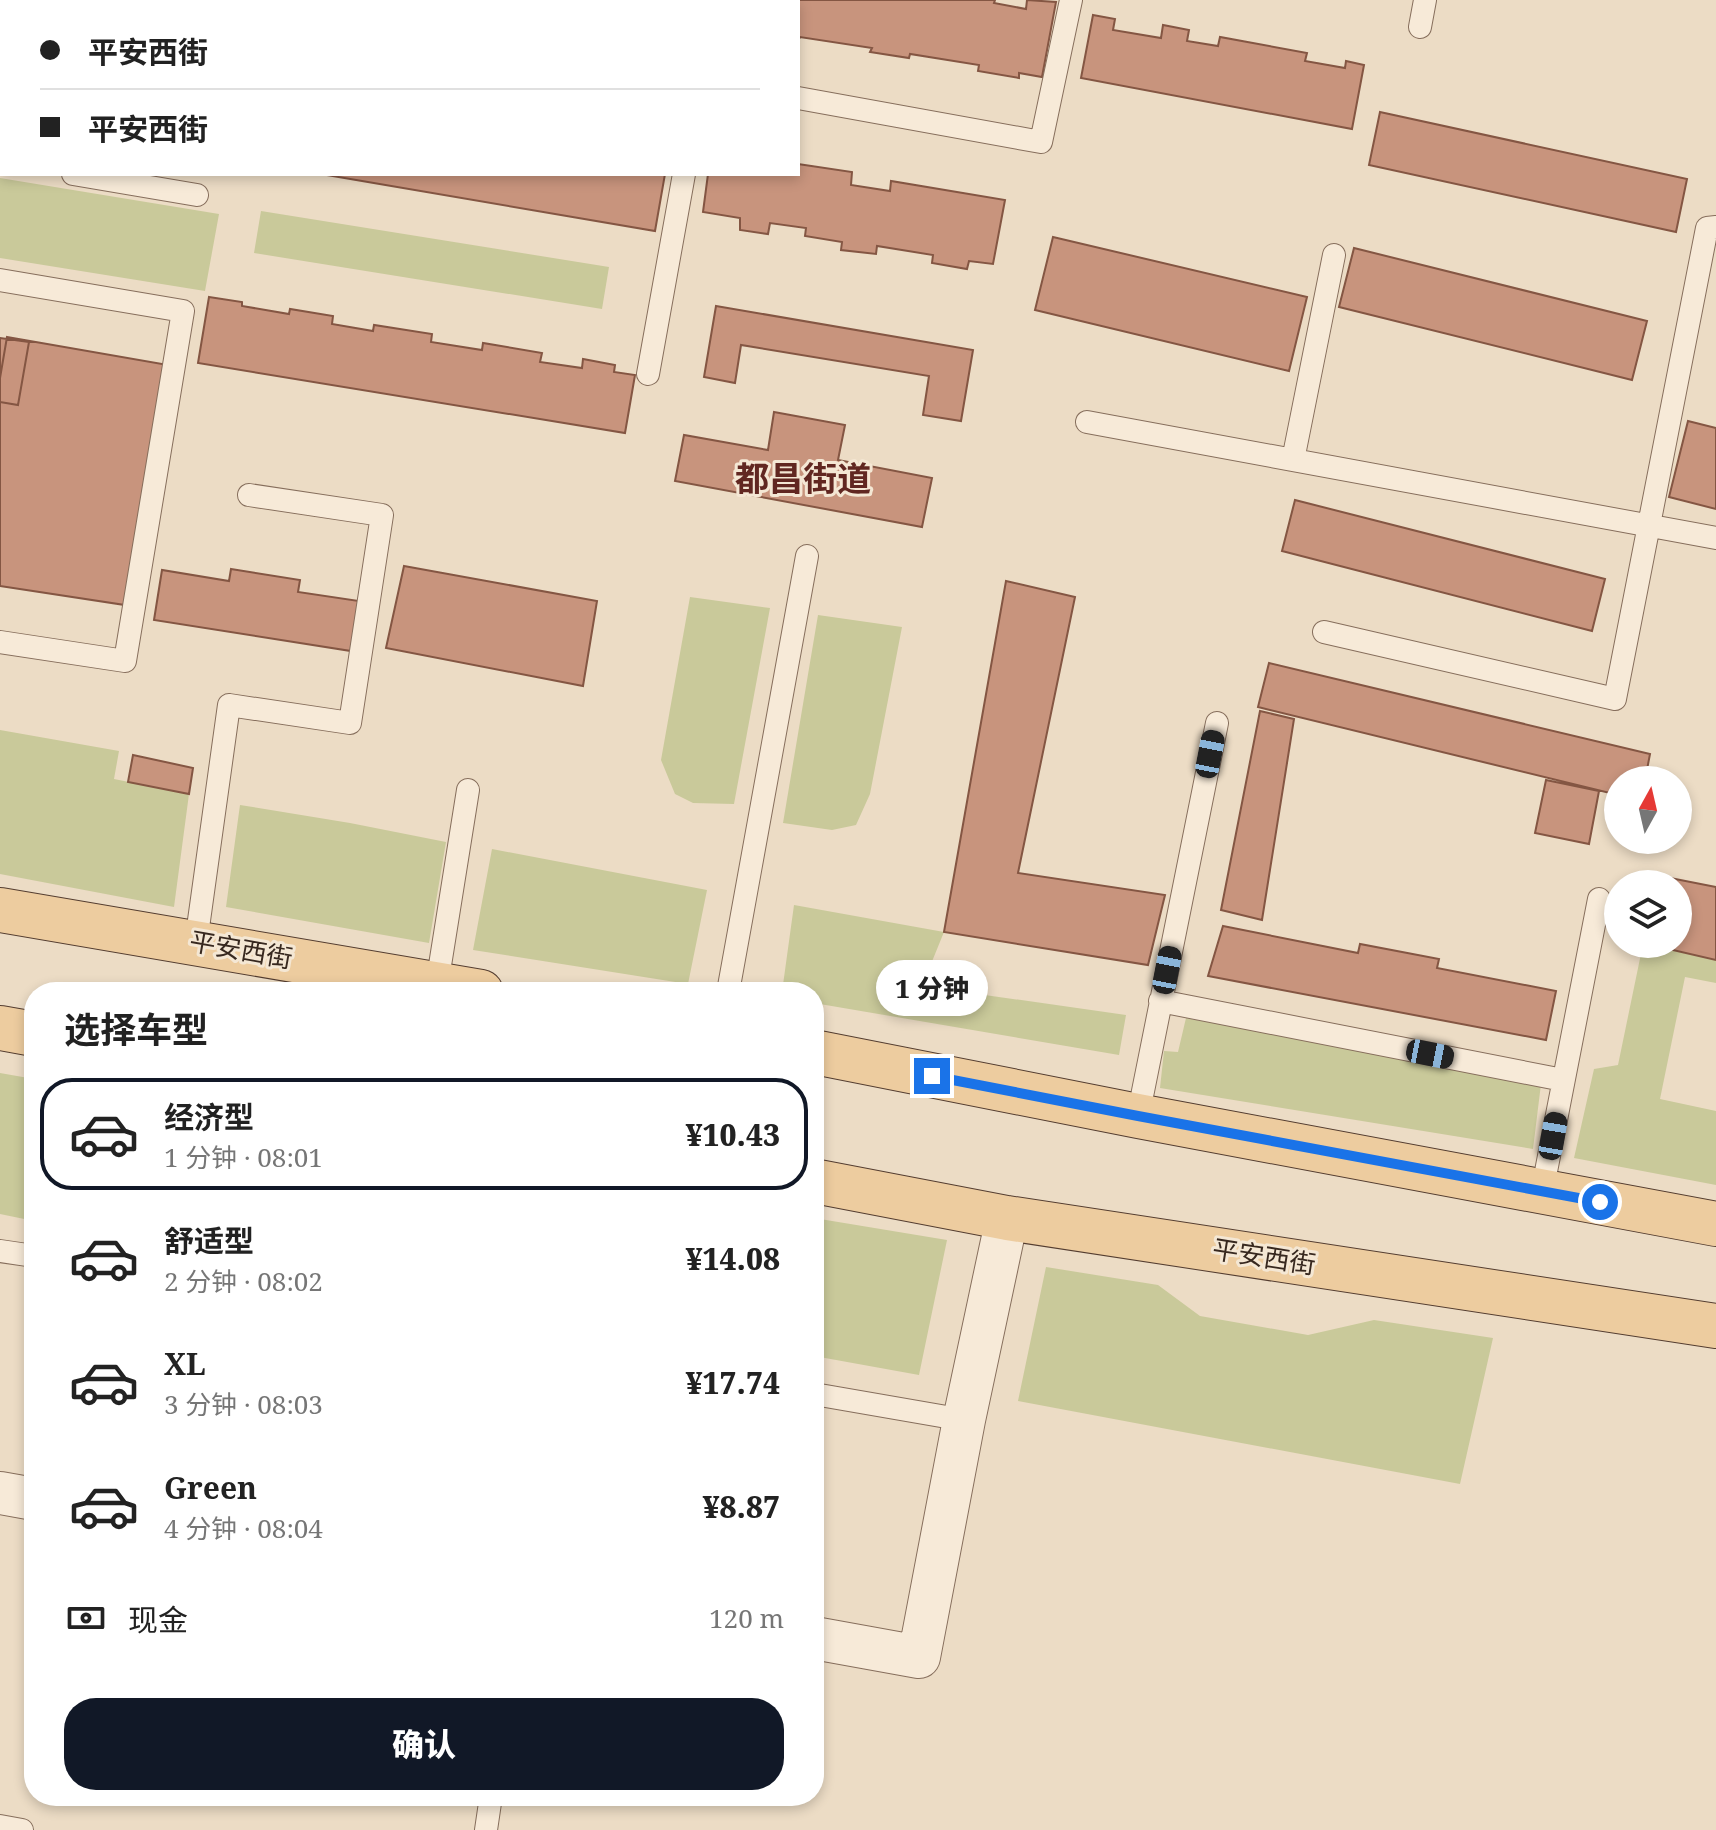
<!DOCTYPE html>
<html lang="zh">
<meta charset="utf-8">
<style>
:root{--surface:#fff;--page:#f6f6f6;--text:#222;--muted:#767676;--line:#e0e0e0;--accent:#111827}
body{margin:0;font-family:"Noto Serif","Noto Sans SC",serif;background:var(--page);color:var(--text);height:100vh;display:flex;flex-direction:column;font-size:30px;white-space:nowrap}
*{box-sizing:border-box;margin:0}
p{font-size:26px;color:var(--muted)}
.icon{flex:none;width:44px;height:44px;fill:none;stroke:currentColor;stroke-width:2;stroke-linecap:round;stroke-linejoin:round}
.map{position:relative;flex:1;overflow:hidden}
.details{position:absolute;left:24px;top:982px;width:800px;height:824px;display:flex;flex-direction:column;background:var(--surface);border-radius:32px;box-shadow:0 4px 12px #0003}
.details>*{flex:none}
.hud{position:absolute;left:0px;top:0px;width:800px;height:176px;box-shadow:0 4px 12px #0003;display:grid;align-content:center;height:176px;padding:0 40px;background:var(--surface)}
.needle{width:52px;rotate:8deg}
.controls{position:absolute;left:1604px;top:766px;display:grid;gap:16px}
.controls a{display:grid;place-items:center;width:88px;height:88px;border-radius:50%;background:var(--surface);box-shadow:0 4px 12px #0003;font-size:40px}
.end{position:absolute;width:36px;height:36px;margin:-18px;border:10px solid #1a73e8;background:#fff;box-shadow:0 0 0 4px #fff}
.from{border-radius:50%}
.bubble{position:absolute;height:56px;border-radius:28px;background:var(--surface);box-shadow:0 4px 12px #0003;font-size:26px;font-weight:800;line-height:56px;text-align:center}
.car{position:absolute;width:24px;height:48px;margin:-24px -12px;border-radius:10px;box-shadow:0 0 6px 2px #0007;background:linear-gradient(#222 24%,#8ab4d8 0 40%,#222 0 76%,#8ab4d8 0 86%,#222 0)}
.hud b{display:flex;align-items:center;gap:28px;height:76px;font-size:30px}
.hud b+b{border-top:2px solid var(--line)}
.hud i{width:20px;height:20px;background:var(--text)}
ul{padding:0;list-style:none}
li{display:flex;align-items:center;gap:24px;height:112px;margin:0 16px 12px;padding:0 24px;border:4px solid transparent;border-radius:32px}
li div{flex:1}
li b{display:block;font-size:30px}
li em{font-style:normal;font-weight:800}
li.on{border-color:var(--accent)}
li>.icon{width:72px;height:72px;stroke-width:1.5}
h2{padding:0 40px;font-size:36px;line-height:96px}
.pay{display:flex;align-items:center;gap:20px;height:88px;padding:0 40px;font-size:30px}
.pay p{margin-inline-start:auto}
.primary-button{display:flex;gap:16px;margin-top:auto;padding:16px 40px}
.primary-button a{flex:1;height:92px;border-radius:32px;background:var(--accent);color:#fff;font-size:32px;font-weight:800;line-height:92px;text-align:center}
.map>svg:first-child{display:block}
</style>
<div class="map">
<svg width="1716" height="1830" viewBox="0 0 1716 1830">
<rect width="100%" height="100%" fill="#ecdcc5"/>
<path fill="#c9c99a" d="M 0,178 L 219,214 L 205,291 L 0,258 Z
M 261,211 L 609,267 L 602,309 L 254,253 Z
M 690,597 L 770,608 L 734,804 L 693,803 L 675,794 L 661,760 Z
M 818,615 L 902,627 L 870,794 L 856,825 L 832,830 L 783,823 Z
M 0,730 L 119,751 L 114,779 L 189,794 L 174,907 L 0,874 Z
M 240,805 L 350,823 L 446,842 L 429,943 L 226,907 Z
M 492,849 L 707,890 L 688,984 L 473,950 Z
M 794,905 L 944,932 L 922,986 L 1126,1015 L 1119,1055 L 814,1003 L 814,992 L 782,992 Z
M 1643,944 L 1716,960 L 1716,983 L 1685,977 L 1660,1099 L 1716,1111 L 1716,1185 L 1574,1158 L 1594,1069 L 1618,1065 Z
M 1186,1018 L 1541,1084 L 1533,1149 L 1160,1088 L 1164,1051 L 1178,1052 Z
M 0,1073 L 34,1079 L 34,1221 L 0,1214 Z
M 814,1218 L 947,1240 L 919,1375 L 814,1356 Z
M 1046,1267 L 1158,1285 L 1200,1316 L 1308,1335 L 1374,1320 L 1493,1338 L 1460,1484 L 1018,1401 Z"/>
<path fill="#c8947d" stroke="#845643" stroke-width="2" d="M 747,0 L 995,0 L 994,3 L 1026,9 L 1027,0 L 1056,2 L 1042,77 L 1019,73 L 1019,78 L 978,71 L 979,65 L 910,54 L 909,58 L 870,52 L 872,48 L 800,37 L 798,41 L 798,2 L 747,2 Z
M 1093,15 L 1115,19 L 1113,30 L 1161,38 L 1163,25 L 1189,30 L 1187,41 L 1218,46 L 1220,37 L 1307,53 L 1305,61 L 1345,68 L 1346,61 L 1364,65 L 1352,129 L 1081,78 Z
M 0,50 L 2,50 L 2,137 L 0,137 L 2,128 L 0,128 Z
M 1380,112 L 1687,179 L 1676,232 L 1369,165 Z
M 798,164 L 852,172 L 851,185 L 890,191 L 891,181 L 1005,200 L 993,264 L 969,261 L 967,269 L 932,263 L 933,255 L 877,246 L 876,254 L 841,250 L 842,242 L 805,236 L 806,228 L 770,223 L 768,234 L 740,230 L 740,218 L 703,212 L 708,174 L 798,174 Z
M 321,174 L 665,174 L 655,231 Z
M 1053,237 L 1307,297 L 1289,371 L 1035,310 Z
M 1354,248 L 1647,321 L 1632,380 L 1339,307 Z
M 209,297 L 242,302 L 242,306 L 289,314 L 290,309 L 333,316 L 332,324 L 373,331 L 374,325 L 432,334 L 431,342 L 482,350 L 483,343 L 542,353 L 540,362 L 582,368 L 583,359 L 615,365 L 614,372 L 635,375 L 625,433 L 198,363 Z
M 716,306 L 973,350 L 961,421 L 923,415 L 929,376 L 741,345 L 735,383 L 704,377 Z
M 7,337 L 168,365 L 125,605 L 0,586 L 0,378 Z
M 0,338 L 29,342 L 18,405 L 0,402 Z
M 774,412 L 845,425 L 838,460 L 932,478 L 922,527 L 675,481 L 684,435 L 768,450 Z
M 1688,421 L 1716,428 L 1716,509 L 1669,497 Z
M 1295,500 L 1605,579 L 1592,631 L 1282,551 Z
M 404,566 L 597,601 L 583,686 L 386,648 Z
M 231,569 L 300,580 L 298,592 L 359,601 L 351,651 L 154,620 L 162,570 L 229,581 Z
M 1006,581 L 1075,597 L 1018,873 L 1165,895 L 1148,965 L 944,932 Z
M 1269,663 L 1650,754 L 1645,780 L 1618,780 L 1618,795 L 1258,707 Z
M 1260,711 L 1294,719 L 1262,920 L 1221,910 Z
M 133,755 L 193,768 L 189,794 L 128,782 Z
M 1546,780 L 1599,791 L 1589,844 L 1535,833 Z
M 1655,875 L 1716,887 L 1716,960 L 1647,944 L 1678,944 L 1678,884 L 1653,884 Z
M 1223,926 L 1358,953 L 1360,944 L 1439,959 L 1437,968 L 1556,991 L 1546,1040 L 1208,976 Z"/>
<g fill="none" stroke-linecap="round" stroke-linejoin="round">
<defs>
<path id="lane" d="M 492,2 L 492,0
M 0,25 L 2,25
M 1420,27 L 1425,0
M 798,98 L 1041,142 L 1071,0
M 0,162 L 2,162
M 73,174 L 197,195
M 0,280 L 183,311 L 125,661 L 0,642
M 648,374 L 684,174
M 1087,422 L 1716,538
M 1293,460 L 1334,255
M 1324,632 L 1615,699 L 1707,228 L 1716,227
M 196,942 L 229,705 L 350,723 L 382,515 L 249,495
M 437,984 L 468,790
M 728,992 L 807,556
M 1160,1001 L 1563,1080
M 1138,1116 L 1217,723
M 1542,1192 L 1599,899
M 0,1251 L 34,1256
M 814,1394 L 964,1420
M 0,1826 L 22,1830
M 486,1830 L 491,1796"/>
<path id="street" d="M 0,1493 L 34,1499
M 814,1638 L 919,1657 L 964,1420 L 1007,1218"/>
<path id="primary" d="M 0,910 L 481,992
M 0,1028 L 34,1034
M 814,1052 L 1138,1116 L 1716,1224
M 814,1181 L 1007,1218 L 1716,1326"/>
</defs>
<use href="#lane" stroke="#866e5c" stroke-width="24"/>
<use href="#street" stroke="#866e5c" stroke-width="44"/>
<use href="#primary" stroke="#543d30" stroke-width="46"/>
<use href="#lane" stroke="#f7ead8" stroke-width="22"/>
<use href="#street" stroke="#f7ead8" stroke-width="42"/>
<use href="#primary" stroke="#edcc9f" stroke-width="44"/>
</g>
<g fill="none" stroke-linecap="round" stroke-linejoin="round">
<path stroke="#1a73e8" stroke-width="10" d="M 932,1076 L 1138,1116 L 1600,1202"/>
</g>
<g text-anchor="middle" stroke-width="6" stroke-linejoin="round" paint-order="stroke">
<g font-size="26" fill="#37281f" stroke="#f4e7d4">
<text transform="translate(241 950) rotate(10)" y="9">平安西街</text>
<text transform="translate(1264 1257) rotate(9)" y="9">平安西街</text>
</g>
<g font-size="34" font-weight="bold" fill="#612721" stroke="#f4e7d4">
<text x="803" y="491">都昌街道</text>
</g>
</g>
</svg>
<div class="controls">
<a><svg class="needle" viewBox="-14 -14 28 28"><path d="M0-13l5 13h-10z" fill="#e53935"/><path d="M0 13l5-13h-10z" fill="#767676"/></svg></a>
<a><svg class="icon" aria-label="layers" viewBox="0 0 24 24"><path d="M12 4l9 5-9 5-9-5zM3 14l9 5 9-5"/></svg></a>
</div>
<i class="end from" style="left:1600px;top:1202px"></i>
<i class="end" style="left:932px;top:1076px"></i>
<div class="bubble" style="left:876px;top:960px;width:112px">1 分钟</div>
<i class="car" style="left:1210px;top:754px;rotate:11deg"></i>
<i class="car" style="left:1167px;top:970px;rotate:11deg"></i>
<i class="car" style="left:1430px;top:1054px;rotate:101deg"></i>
<i class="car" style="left:1553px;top:1136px;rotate:10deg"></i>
<div class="hud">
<b><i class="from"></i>平安西街</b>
<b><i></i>平安西街</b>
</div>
<section class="details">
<h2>选择车型</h2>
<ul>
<li class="on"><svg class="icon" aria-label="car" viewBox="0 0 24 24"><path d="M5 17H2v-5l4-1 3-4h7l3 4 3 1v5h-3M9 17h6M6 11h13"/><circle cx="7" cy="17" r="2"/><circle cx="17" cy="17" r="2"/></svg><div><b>经济型</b><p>1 分钟 · 08:01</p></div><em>¥10.43</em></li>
<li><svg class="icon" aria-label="car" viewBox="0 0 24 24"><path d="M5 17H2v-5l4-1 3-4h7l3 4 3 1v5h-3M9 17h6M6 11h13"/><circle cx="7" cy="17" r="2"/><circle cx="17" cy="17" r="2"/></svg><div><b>舒适型</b><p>2 分钟 · 08:02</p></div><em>¥14.08</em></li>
<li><svg class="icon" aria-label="car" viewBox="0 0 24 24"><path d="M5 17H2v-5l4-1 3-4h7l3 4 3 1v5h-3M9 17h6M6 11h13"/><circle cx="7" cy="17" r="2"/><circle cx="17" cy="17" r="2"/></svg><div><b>XL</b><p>3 分钟 · 08:03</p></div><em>¥17.74</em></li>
<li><svg class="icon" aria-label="car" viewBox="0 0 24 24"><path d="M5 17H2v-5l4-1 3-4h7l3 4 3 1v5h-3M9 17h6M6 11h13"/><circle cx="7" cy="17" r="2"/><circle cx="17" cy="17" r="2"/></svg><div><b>Green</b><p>4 分钟 · 08:04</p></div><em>¥8.87</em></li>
</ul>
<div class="pay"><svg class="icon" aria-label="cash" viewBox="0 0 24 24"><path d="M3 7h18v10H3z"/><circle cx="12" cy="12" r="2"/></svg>现金<p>120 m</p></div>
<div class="primary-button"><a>确认</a></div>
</section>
</div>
